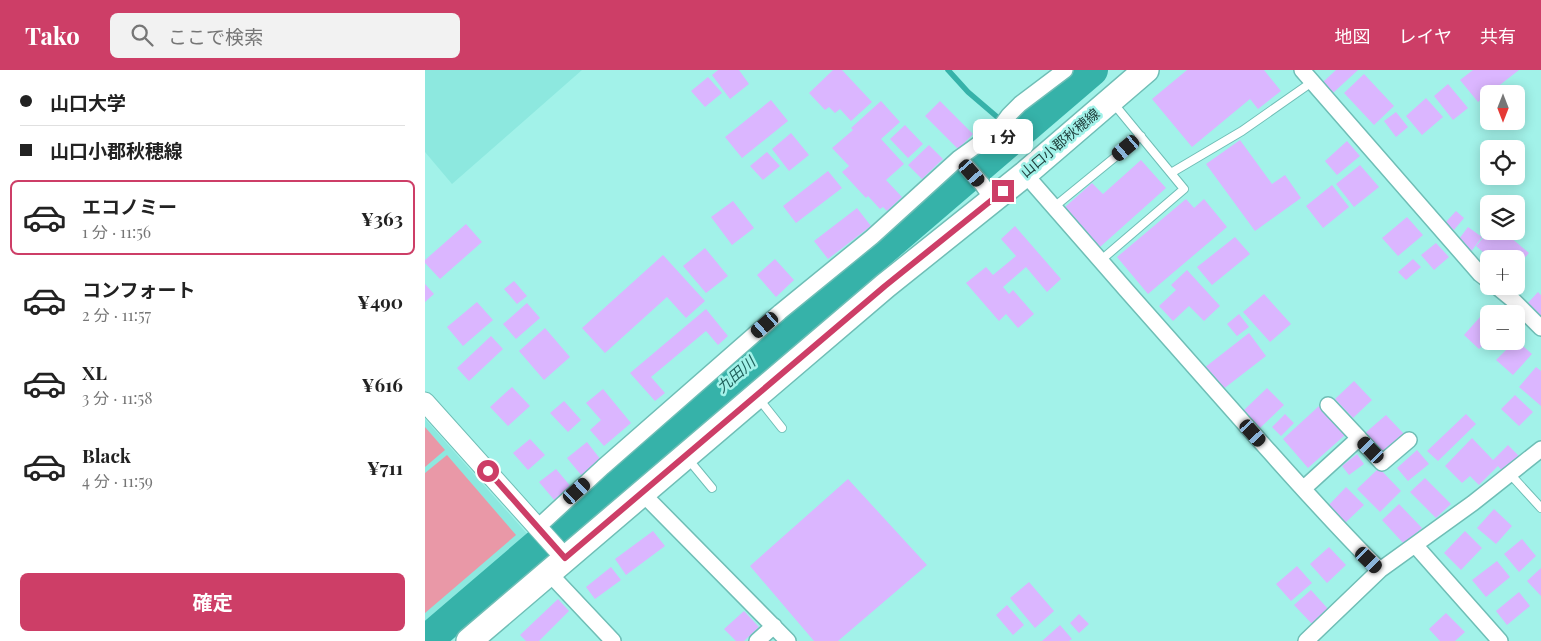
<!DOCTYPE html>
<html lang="ja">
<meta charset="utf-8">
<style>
:root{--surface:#fff;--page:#f2f2f2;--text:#222;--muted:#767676;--line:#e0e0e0;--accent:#cd3e67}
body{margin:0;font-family:"Playfair Display","Noto Sans JP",serif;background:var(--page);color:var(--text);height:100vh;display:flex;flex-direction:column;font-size:19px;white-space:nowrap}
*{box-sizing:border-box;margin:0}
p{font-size:16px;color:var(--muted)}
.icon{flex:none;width:28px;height:28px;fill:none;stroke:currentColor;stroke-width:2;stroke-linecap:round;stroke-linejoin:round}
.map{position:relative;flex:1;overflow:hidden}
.side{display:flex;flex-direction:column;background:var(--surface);width:425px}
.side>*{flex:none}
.guide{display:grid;align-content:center;height:110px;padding:0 20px;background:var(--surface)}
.needle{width:32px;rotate:180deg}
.controls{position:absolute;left:1055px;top:15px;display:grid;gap:10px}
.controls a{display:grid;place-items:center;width:45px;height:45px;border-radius:8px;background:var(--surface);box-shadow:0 2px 12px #0003;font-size:25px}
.end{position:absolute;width:22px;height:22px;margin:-11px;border:6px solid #cd3e67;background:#fff;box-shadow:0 0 0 2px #fff}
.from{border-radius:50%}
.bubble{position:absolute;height:35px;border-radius:8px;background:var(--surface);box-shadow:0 2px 12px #0003;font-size:16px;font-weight:700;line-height:35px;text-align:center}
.car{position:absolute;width:15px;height:30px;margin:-15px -8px;border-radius:6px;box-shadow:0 0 4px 1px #0007;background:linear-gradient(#222 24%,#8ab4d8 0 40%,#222 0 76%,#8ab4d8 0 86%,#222 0)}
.guide b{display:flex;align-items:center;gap:18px;height:48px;font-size:19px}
.guide b+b{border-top:1px solid var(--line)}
.guide i{width:12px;height:12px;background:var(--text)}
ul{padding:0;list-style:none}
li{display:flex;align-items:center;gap:15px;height:75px;margin:0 10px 8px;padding:0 10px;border:2px solid transparent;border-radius:8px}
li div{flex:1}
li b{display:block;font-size:19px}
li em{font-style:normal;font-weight:700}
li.current{border-color:var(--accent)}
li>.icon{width:45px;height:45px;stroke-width:1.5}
.button{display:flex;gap:10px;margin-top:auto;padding:10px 20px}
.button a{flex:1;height:58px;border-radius:8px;background:var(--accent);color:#fff;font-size:20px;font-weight:700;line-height:58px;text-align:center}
header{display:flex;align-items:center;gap:30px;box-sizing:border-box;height:70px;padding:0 25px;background:var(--accent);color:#fff}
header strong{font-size:24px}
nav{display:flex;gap:28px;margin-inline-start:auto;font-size:18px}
.search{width:350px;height:45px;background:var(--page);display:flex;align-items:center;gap:12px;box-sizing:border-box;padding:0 18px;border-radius:8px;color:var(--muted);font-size:19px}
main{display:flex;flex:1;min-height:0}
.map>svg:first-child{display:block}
</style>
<header>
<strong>Tako</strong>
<div class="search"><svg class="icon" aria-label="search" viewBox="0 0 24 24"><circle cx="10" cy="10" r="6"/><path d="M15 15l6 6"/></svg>ここで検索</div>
<nav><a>地図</a><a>レイヤ</a><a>共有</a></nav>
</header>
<main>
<section class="side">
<div class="guide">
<b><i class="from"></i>山口大学</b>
<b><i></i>山口小郡秋穂線</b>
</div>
<ul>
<li class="current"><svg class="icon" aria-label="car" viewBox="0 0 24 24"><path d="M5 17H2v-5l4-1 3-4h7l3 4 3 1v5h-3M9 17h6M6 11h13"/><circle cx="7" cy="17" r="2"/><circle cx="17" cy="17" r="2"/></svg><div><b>エコノミー</b><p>1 分 · 11:56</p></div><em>¥363</em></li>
<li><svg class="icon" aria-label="car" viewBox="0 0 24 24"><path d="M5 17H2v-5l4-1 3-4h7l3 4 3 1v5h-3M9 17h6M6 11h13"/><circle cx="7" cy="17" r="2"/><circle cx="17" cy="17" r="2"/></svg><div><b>コンフォート</b><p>2 分 · 11:57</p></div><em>¥490</em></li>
<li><svg class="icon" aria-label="car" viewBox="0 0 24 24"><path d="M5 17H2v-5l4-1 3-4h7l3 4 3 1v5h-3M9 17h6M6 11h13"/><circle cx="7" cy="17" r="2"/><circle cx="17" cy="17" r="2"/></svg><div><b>XL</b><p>3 分 · 11:58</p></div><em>¥616</em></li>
<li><svg class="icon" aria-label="car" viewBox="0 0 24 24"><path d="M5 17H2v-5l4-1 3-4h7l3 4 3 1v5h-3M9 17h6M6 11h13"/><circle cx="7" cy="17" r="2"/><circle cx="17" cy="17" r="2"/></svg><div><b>Black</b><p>4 分 · 11:59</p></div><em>¥711</em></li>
</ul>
<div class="button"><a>確定</a></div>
</section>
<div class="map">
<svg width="1116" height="571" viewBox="0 0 1116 571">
<rect width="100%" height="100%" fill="#a2f2e9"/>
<path fill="#8de8df" d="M 0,0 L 157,0 L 27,114 L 0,82 Z
M 0,349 L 105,467 L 0,557 Z"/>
<path fill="#e998a7" d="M 0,357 L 20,380 L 0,397 Z
M 22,385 L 91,465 L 0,543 L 0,403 Z"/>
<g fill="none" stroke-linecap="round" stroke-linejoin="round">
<path stroke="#36b2a9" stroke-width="5.5" d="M 523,0 L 543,22 L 592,64"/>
<path stroke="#36b2a9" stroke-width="32" d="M 1,571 L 667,0"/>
</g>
<path fill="#dbb6ff" d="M 293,0 L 314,0 L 324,14 L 305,29 L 287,5 Z
M 408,0 L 417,0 L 447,32 L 426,51 L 415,39 L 410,43 L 404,37 L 400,40 L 384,23 Z
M 762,0 L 839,0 L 856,21 L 833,39 L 825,29 L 767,77 L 727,29 Z
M 911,0 L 933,0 L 908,23 L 898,12 Z
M 1048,0 L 1094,0 L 1053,32 L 1035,10 Z
M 939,4 L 969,36 L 949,55 L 919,23 Z
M 283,7 L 297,23 L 280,37 L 266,21 Z
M 1023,14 L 1043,38 L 1028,50 L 1009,26 Z
M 1001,28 L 1018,47 L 997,65 L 981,46 Z
M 346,30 L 363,51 L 317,88 L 300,67 Z
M 456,31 L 475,52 L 456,69 L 479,94 L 461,110 L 477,127 L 462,141 L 458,137 L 455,139 L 443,126 L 441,128 L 417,102 L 424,96 L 407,78 L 428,60 L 426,58 Z
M 515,31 L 548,64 L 533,79 L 500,46 Z
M 971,42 L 983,57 L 971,67 L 959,51 Z
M 480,55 L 498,74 L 483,88 L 465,69 Z
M 366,63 L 384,85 L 364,101 L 347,79 Z
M 815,70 L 847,114 L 860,105 L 876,128 L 830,161 L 781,94 Z
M 922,71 L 935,86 L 912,105 L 900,91 Z
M 504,75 L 518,89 L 497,109 L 483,95 Z
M 342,82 L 355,96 L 338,110 L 325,96 Z
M 716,90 L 741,118 L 675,177 L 639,138 L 667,113 L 678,124 Z
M 935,95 L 954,117 L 929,137 L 911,114 Z
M 403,101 L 417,118 L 371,153 L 358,136 Z
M 907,115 L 924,137 L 898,158 L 881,136 Z
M 761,129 L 769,138 L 779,129 L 802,157 L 723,224 L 692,187 Z
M 308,131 L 329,158 L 307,175 L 286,147 Z
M 432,138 L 446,156 L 403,189 L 389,171 Z
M 1031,141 L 1039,148 L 1029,160 L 1020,153 Z
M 982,147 L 998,165 L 973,186 L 957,168 Z
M 41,154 L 57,172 L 15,209 L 0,193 L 0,190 Z
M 590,156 L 636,209 L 622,222 L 601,197 L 578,217 L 584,224 L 588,220 L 609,244 L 593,258 L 581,244 L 574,251 L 541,213 L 561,197 L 568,205 L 591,186 L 576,169 Z
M 1043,157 L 1057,167 L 1045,183 L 1031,173 Z
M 1064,161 L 1078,161 L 1104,183 L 1091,198 L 1091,189 L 1066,189 L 1051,176 Z
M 810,167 L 825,184 L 787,215 L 772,197 Z
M 1011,173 L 1024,187 L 1009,200 L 996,185 Z
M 280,178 L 303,206 L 281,223 L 258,196 Z
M 238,185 L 280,231 L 261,248 L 242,227 L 180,283 L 157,258 Z
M 350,189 L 369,210 L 351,227 L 332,205 Z
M 988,189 L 996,197 L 981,210 L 973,202 Z
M 762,200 L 795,236 L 779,251 L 764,236 L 748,251 L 734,236 L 751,220 L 746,215 Z
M 89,211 L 102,226 L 92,234 L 79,219 Z
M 0,214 L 9,224 L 0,232 Z
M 1113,222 L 1116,225 L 1116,250 L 1101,235 Z
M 839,224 L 866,254 L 845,272 L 818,242 Z
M 52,232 L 68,250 L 38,276 L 22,257 Z
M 102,233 L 115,248 L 91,269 L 78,254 Z
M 281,239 L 303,266 L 293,275 L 281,261 L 226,307 L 240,323 L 230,331 L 205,303 Z
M 814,244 L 824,257 L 812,266 L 802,254 Z
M 1055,247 L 1064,255 L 1064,269 L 1054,279 L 1039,265 Z
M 120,258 L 145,287 L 119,310 L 94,281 Z
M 824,263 L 841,286 L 797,320 L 779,298 Z
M 66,266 L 78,279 L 44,311 L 32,298 Z
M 1091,270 L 1107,284 L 1088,305 L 1071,290 Z
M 1111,297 L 1116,301 L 1116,336 L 1094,317 Z
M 929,311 L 947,330 L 928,348 L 910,329 Z
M 87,317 L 105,336 L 83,356 L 65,337 Z
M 842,318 L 859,335 L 835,358 L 818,341 Z
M 178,319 L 206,353 L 179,376 L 165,360 L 176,350 L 161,333 Z
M 1090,325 L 1108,342 L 1094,356 L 1076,339 Z
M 139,331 L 156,350 L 143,362 L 125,343 Z
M 894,336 L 920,365 L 883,398 L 858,369 Z
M 860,344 L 869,353 L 856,366 L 847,357 Z
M 1041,344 L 1051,354 L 1013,391 L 1002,381 Z
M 961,345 L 979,364 L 956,384 L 939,364 Z
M 1047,368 L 1068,390 L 1083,375 L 1096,388 L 1080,404 L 1073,396 L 1054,415 L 1045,406 L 1037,413 L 1020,396 Z
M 105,369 L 120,385 L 103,400 L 88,383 Z
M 162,372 L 176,390 L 157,406 L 142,388 Z
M 992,380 L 1004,394 L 983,411 L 972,398 Z
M 932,384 L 939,394 L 924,405 L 917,396 Z
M 954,398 L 976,421 L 955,442 L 932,419 Z
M 131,399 L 147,418 L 130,431 L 114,412 Z
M 1000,408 L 1026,434 L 1011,448 L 985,422 Z
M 423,409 L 502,495 L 413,571 L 389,571 L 325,496 Z
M 921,417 L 939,435 L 919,454 L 902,437 Z
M 974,434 L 997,458 L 979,474 L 957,450 Z
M 1069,439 L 1087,456 L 1071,474 L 1052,458 Z
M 228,461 L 240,476 L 201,505 L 190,489 Z
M 1040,461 L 1057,478 L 1036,500 L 1019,483 Z
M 1097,469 L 1111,486 L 1094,502 L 1079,484 Z
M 904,477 L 921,495 L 902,513 L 885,494 Z
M 1072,491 L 1085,507 L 1061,527 L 1047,510 Z
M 872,496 L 887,513 L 866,531 L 851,514 Z
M 186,497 L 196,510 L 170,529 L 161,517 Z
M 1116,498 L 1116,526 L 1102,511 Z
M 604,512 L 629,541 L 610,558 L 585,528 Z
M 886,520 L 904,540 L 888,555 L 869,535 Z
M 1094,522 L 1105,536 L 1082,555 L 1071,541 Z
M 133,529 L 144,541 L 114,571 L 101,571 L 95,565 Z
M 582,535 L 599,555 L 588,565 L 571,545 Z
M 319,541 L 334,557 L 319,571 L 311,571 L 299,559 Z
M 1021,543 L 1040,562 L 1030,571 L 1015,571 L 1004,559 Z
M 654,544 L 664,554 L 654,563 L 645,553 Z
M 635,555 L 647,569 L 644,571 L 617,571 Z"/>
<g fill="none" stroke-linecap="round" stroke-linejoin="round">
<defs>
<path id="service" d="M 746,103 L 817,61 L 887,12
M 629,137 L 716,66
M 675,191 L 759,119 L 689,34
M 334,329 L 357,358
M 263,389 L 287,418
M 1085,404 L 1116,438"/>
<path id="minor" d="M 877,0 L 1055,204 L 1064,211
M 534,88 L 557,114 L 568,130
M 600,104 C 672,187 745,270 818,352 C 863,402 907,453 955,500
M 1071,216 L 1088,230 L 1116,258
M 903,335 L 934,368
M 878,419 L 934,368 L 957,393 L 984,370
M 217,423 L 363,571
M 113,457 L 178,397 L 355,242 L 447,167 L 534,88 L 573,60 L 584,45 L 595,34 L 640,0
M 990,475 L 1075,571
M 123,502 L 188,571
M 332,571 L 349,556
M 881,571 L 955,500 L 1048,433 L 1116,379"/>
<path id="tertiary" d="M 0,332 L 140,488"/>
<path id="primary" d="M 44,571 L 460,216 L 600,104 L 721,0"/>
</defs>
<use href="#service" stroke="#6fbeb6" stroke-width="10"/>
<use href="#minor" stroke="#6fbeb6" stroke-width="18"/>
<use href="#tertiary" stroke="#6fbeb6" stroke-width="21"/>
<use href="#primary" stroke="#6fbeb6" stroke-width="28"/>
<use href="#service" stroke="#fff" stroke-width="8"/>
<use href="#minor" stroke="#fff" stroke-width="15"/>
<use href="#tertiary" stroke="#fff" stroke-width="19"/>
<use href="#primary" stroke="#fff" stroke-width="25"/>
</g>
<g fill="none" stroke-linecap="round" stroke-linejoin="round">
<path stroke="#cd3e67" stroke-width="6" d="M 63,401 L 140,488 L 460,216 L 578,121"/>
</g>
<g text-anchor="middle" stroke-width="5" stroke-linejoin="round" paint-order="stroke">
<g font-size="14" fill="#20413e" stroke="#a2f2e9">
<text transform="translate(635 73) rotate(-40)" y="5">山口小郡秋穂線</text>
</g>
<g font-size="15" font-style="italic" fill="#1e5f5a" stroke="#a2f2e9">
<text transform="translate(311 305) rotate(-41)" y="5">九田川</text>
</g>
</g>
</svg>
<div class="controls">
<a><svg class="needle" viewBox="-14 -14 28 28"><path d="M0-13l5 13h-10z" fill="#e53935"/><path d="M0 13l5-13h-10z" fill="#767676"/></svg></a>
<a><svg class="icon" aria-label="locate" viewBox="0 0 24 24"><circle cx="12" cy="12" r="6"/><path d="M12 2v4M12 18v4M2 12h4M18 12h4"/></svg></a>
<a><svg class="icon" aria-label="layers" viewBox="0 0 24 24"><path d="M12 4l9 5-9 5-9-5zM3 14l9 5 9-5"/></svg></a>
<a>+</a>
<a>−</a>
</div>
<i class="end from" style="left:63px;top:401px"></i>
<i class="end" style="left:578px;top:121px"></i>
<div class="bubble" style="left:548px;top:49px;width:60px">1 分</div>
<i class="car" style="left:701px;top:78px;rotate:230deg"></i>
<i class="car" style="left:547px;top:103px;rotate:139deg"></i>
<i class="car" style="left:340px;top:255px;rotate:229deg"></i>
<i class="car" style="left:828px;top:363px;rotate:138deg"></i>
<i class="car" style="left:946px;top:380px;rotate:316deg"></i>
<i class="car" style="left:152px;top:421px;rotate:48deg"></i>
<i class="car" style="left:944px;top:490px;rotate:134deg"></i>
</div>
</main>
